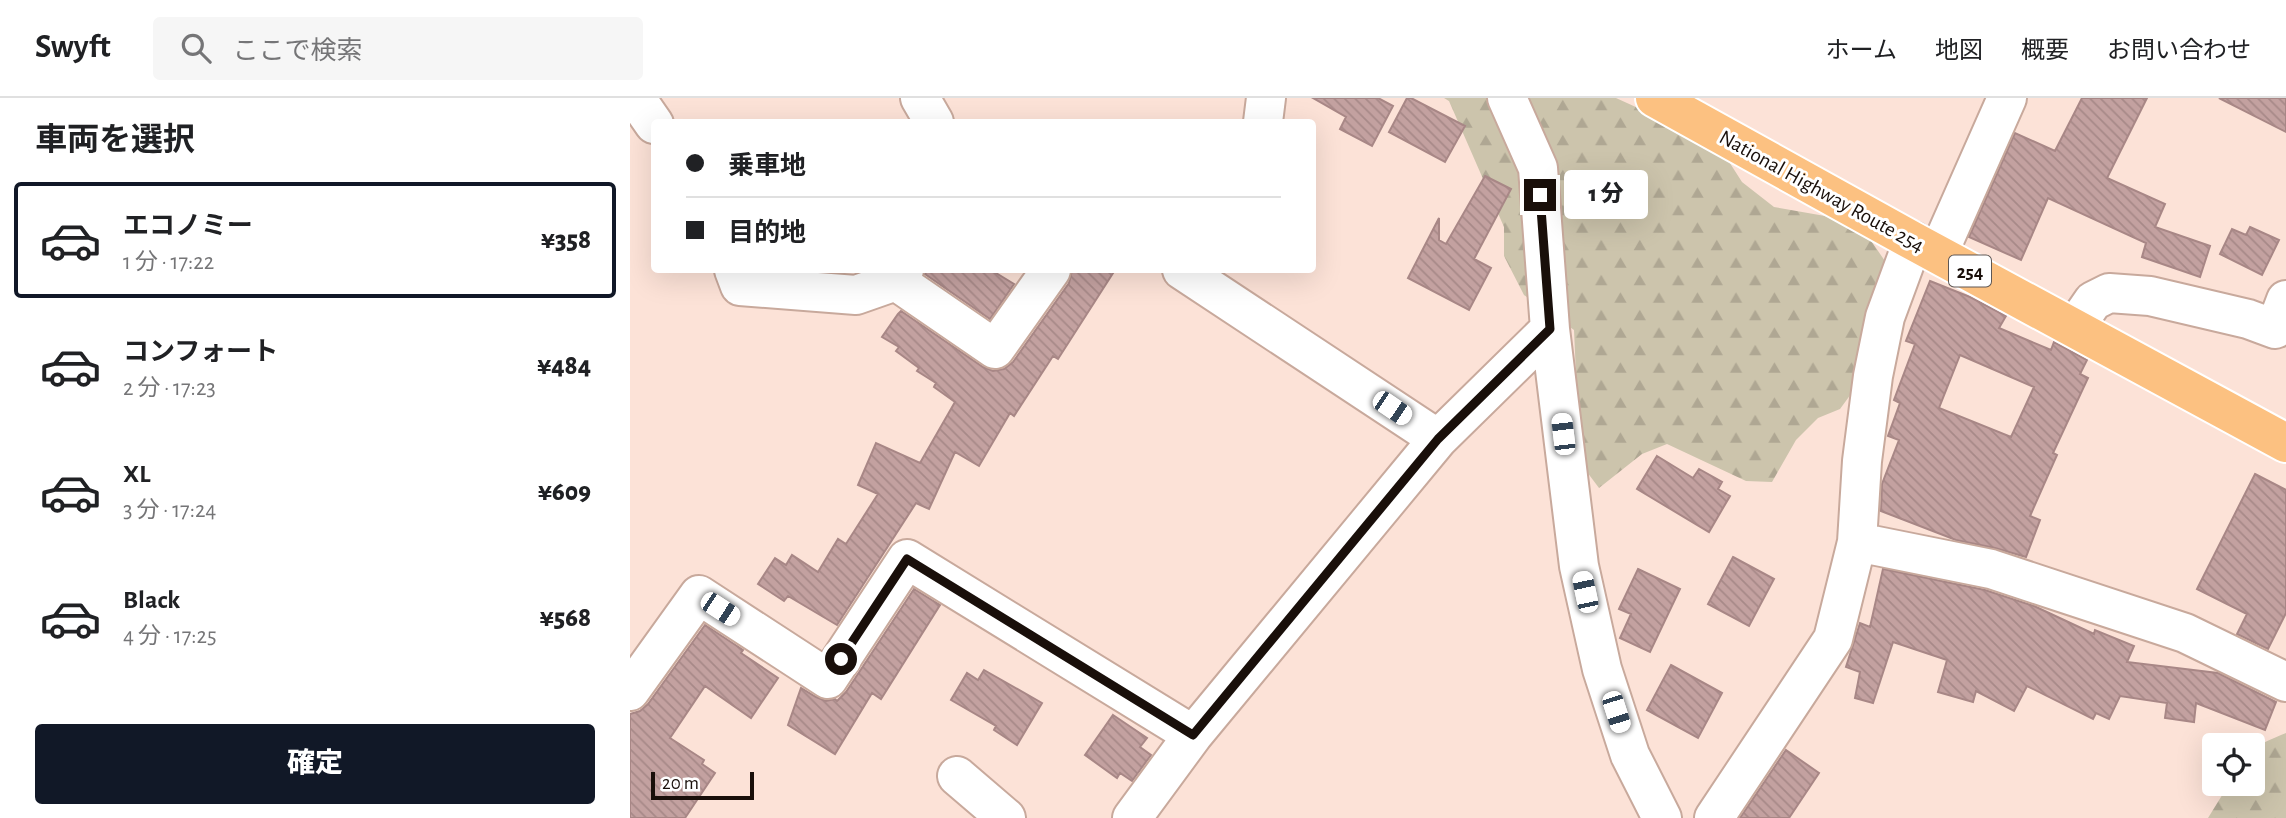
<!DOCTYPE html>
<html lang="ja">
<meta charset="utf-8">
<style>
:root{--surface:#fff;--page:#f6f6f6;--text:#202124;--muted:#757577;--line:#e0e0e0;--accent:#111827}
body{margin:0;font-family:"Alegreya Sans","Noto Sans JP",sans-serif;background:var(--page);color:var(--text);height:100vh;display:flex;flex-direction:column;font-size:26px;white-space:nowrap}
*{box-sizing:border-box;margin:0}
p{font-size:23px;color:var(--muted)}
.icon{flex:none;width:38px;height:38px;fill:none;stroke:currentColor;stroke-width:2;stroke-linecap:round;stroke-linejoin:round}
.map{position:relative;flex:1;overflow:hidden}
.details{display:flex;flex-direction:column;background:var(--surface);width:630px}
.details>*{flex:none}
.banner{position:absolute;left:21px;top:21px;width:665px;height:154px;border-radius:7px;box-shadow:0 7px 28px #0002;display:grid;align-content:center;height:154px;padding:0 35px;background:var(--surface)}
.buttons{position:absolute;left:1572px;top:635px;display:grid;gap:14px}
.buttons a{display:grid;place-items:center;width:63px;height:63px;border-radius:7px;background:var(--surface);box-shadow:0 7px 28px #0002;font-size:35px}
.scale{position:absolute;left:21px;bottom:18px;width:103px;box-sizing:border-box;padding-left:7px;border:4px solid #190f0a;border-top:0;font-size:19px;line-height:24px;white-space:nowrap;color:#190f0a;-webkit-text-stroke:5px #fff;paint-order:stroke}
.end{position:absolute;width:32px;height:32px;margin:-16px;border:9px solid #190f0a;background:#fff;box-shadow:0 0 0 4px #fff}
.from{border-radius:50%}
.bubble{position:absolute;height:49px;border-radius:7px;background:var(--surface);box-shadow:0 7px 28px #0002;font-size:23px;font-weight:800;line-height:49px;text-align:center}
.car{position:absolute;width:21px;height:42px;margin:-21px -10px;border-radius:9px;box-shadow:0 0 5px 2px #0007;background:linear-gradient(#fff 24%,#345 0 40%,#fff 0 76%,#345 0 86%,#fff 0)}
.banner b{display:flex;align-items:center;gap:24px;height:66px;font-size:26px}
.banner b+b{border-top:2px solid var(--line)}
.banner i{width:18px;height:18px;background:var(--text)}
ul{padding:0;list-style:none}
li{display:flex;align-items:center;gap:21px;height:116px;margin:0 14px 10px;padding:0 21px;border:4px solid transparent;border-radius:7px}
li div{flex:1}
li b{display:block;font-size:26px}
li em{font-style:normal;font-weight:800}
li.selected{border-color:var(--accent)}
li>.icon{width:63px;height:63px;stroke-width:1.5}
h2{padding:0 35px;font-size:32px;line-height:84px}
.button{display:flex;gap:14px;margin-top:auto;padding:14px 35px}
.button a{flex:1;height:80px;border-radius:7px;background:var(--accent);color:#fff;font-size:28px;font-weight:800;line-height:80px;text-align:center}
header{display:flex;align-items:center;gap:42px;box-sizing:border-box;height:98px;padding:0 35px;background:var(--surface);border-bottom:2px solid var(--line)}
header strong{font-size:33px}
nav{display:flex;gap:38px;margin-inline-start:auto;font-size:24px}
.search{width:490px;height:63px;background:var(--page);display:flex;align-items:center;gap:18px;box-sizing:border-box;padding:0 24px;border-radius:7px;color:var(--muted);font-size:26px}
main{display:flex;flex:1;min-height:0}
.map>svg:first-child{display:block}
</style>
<header>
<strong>Swyft</strong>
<div class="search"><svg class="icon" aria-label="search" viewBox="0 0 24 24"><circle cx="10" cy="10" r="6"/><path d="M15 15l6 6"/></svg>ここで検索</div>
<nav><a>ホーム</a><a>地図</a><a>概要</a><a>お問い合わせ</a></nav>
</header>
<main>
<section class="details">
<h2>車両を選択</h2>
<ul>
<li class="selected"><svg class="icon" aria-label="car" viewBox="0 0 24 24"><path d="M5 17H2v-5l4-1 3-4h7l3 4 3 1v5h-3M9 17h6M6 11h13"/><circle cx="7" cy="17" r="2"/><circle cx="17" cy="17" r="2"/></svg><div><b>エコノミー</b><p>1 分 · 17:22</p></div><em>¥358</em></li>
<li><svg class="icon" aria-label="car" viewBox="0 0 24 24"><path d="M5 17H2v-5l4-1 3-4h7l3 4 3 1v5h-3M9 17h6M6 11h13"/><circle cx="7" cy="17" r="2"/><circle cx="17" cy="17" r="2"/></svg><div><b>コンフォート</b><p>2 分 · 17:23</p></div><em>¥484</em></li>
<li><svg class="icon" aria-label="car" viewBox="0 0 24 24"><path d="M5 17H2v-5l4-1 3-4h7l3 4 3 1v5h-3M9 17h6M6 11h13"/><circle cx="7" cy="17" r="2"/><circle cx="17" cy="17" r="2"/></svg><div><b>XL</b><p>3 分 · 17:24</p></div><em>¥609</em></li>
<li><svg class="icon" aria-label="car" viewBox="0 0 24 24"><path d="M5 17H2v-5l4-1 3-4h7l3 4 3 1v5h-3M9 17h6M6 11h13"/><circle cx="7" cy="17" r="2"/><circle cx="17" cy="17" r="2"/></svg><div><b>Black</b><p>4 分 · 17:25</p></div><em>¥568</em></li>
</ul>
<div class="button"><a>確定</a></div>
</section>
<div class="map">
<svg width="1656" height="720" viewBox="0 0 1656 720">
<defs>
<pattern id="forest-firs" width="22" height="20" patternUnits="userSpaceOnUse" patternTransform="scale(1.75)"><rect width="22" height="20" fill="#ccc4ac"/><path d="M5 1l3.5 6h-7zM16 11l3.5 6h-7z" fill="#afa793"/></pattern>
<pattern id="building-back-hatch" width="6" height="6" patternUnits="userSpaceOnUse" patternTransform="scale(1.75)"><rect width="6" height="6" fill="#c3a1a0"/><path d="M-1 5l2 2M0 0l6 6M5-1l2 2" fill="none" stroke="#a78988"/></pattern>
</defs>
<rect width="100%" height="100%" fill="#fce2d7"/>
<path fill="url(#forest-firs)" d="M 814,0 L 986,0 L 1030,20 L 1096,59 L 1112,84 L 1144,109 L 1195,118 L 1235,134 L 1257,166 L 1232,281 L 1210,311 L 1188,320 L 1166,342 L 1142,384 L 1116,383 L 1037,346 L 1012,356 L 969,390 L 954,370 L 948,322 L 944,232 L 894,197 L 874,158 L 874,129 L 819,3 Z
M 1656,635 L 1656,720 L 1578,720 L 1599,686 L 1622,686 C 1622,647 1620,650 1656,635 Z"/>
<path fill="url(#building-back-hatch)" stroke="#a88786" stroke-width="2" fill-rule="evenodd" d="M 683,0 L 748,0 L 763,8 L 742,48 L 710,31 L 716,19 Z
M 777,0 L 781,0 L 835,28 L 815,64 L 759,34 Z
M 1452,0 L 1517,0 L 1477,80 L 1535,106 L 1525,129 L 1580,148 L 1570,179 L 1512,159 L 1516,145 L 1418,100 L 1391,162 L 1339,139 L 1385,35 L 1425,53 Z
M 1589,0 L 1656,0 L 1656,34 Z
M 855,78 L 881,91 L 844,161 L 861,170 L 839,212 L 778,180 L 809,120 L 809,142 L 816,146 Z
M 1620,129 L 1649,142 L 1632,177 L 1590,156 L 1602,131 L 1616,137 Z
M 298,172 L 361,172 L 384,186 L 360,221 L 295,176 Z
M 442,172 L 485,172 L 428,261 L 423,258 L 384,318 L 380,315 L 349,368 L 325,354 L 299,411 L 286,405 L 207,527 L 158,498 L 154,503 L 128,486 L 145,460 L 156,467 L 162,457 L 188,474 L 208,441 L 216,446 L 248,396 L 228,387 L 246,345 L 290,365 L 325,304 L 304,289 L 306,285 L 287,273 L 289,270 L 266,253 L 269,249 L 252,239 L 268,216 L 271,213 L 353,269 L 363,273 L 374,271 L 383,264 L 439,185 Z
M 1300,183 L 1340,199 L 1376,218 L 1369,230 L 1421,252 L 1424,244 L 1457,262 L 1450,276 L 1458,280 L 1423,355 L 1427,357 L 1400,418 L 1410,422 L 1396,459 L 1365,450 L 1326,442 L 1251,413 L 1252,386 L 1269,342 L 1258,338 L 1270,305 L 1264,302 L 1285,246 L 1276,243 ZM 1330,257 L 1404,289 L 1381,339 L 1309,310 Z
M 1027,358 L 1063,380 L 1069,371 L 1092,384 L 1088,391 L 1100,398 L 1079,434 L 1007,391 Z
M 1625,376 L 1656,392 L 1656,515 L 1638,551 L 1607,536 L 1617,516 L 1567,491 Z
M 1103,459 L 1144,481 L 1119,528 L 1078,506 Z
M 1008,471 L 1050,491 L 1020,554 L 990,540 L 1001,516 L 989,511 Z
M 1253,471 L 1355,492 L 1404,508 L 1464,536 L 1465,532 L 1504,548 L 1497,564 L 1588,575 L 1646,604 L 1635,632 L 1566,605 L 1564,624 L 1535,620 L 1537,605 L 1490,598 L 1479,621 L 1466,615 L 1463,621 L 1397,588 L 1384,613 L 1346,593 L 1343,604 L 1308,594 L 1317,562 L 1263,544 L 1243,605 L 1225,600 L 1230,574 L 1216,569 L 1230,525 L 1240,529 Z
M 284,491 L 310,507 L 251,601 L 242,595 L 205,656 L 158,627 L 171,590 L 186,599 L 196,603 L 205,601 L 207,603 L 216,594 Z
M 75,527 L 113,552 L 111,555 L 148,580 L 121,620 L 75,588 L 40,640 L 74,662 L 72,666 L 85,675 L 55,720 L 0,720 L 0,616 L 10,613 L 18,606 Z
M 1041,567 L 1092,595 L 1068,640 L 1017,612 Z
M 354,572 L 412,605 L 387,647 L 364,632 L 366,628 L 321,602 L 337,575 L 348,582 Z
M 483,617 L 517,640 L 510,649 L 521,657 L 502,683 L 490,675 L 487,680 L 455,657 Z
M 1156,652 L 1189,675 L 1159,720 L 1110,720 Z"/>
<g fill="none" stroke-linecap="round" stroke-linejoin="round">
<defs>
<path id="minor" d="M 6,0 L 24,26
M 290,0 L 304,24
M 877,0 L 908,70 L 920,231 L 949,468 L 972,571 L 1000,657 L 1032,720
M 633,24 L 636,0
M 1308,156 L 1377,0
M 104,172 L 110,188 L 226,197 L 266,183 L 274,172
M 552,172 L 808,341
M 266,183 L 365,251 L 421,172
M 1445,229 L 1463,203 L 1479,195 L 1520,198 L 1618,221 L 1645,231 L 1656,202
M 1227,444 L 1361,471 L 1555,535 L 1656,584
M 0,593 L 69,497 L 198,581 L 277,461 L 563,637
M 327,678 L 376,720
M 502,720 L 563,637 L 808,341 L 920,231
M 1084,720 L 1203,541 L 1227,444 L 1232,363 L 1243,278 L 1255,219 L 1283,143"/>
<path id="highway" d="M 1025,0 L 1283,143 L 1656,345"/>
</defs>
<use href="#minor" stroke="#c8a99c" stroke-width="42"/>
<use href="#highway" stroke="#fff" stroke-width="42"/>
<use href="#minor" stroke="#fff" stroke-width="38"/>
<use href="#highway" stroke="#fcc181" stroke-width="38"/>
</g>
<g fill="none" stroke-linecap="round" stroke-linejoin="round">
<path stroke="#190f0a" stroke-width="9" d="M 211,561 L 277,461 L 563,637 L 808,341 L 920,231 L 910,97"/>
</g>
<g text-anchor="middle" stroke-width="6" stroke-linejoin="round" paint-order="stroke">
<rect fill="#fff" stroke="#5e5754" stroke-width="2" x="1319" y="157.5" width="42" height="31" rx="5"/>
<g font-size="19" font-weight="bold" fill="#190f0a">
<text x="1340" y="180">254</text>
</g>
<g font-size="21" fill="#190f0a" stroke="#fff">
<text transform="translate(1192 93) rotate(29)" y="7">National Highway Route 254</text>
</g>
</g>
</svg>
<div class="buttons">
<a><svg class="icon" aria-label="locate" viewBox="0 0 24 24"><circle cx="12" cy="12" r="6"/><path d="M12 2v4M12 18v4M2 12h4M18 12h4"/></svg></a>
</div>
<div class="scale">20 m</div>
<i class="end from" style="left:211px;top:561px"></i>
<i class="end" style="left:910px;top:97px"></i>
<div class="bubble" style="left:934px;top:72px;width:84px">1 分</div>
<i class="car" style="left:762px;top:310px;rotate:124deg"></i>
<i class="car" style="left:933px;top:336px;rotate:353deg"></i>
<i class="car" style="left:955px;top:494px;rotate:348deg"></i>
<i class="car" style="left:90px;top:511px;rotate:123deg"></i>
<i class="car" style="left:986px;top:614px;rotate:162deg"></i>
<div class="banner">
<b><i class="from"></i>乗車地</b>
<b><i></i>目的地</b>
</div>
</div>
</main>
